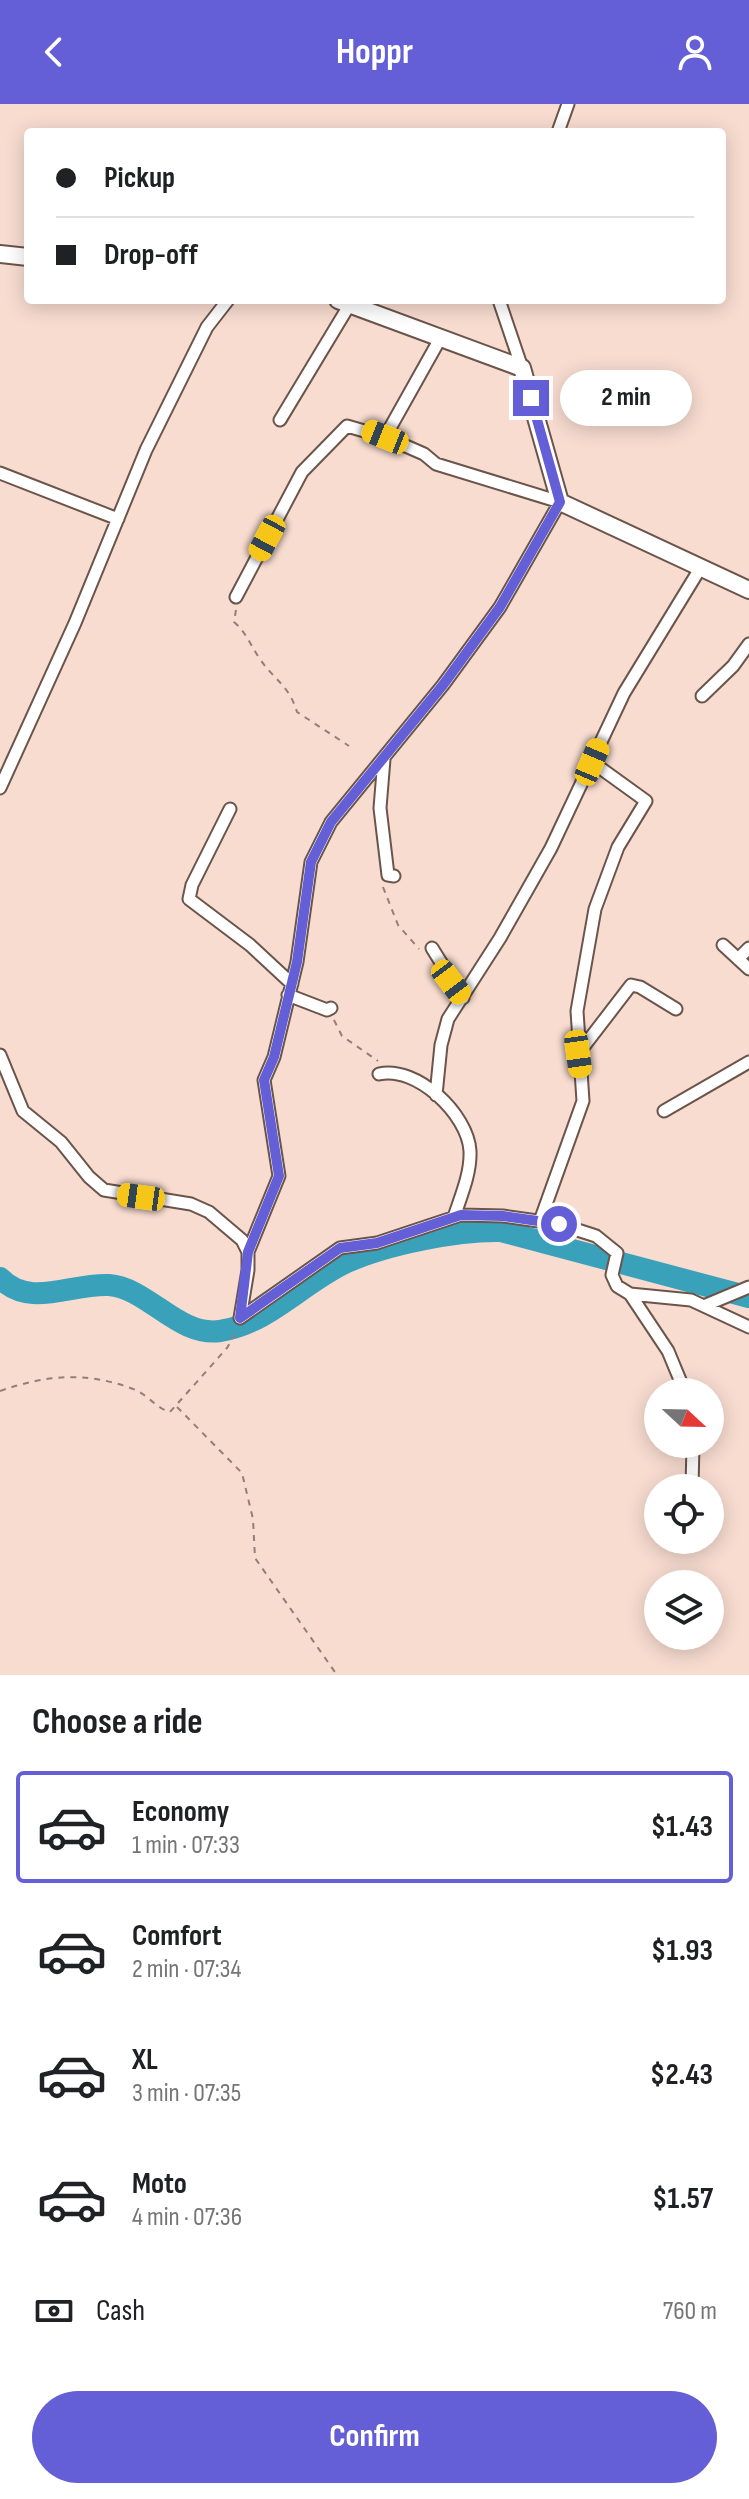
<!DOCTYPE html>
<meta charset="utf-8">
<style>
:root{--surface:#fff;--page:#f6f6f6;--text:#202124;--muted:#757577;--line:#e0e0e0;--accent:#645ed7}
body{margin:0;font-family:"Sofia Sans Condensed",sans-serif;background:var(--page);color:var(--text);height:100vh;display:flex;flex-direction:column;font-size:30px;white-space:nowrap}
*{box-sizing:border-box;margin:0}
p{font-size:26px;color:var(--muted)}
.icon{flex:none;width:44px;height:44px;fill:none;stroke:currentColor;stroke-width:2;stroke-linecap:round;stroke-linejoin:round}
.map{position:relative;height:1571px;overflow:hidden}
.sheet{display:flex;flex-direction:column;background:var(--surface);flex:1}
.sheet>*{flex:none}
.guide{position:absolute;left:24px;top:24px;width:702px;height:176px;border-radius:8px;box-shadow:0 4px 20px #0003;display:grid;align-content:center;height:176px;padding:0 32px;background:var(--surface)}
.needle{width:52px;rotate:112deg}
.controls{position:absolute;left:644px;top:1274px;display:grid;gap:16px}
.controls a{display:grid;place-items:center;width:80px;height:80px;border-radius:50%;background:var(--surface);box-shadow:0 4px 20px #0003;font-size:40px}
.end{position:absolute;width:36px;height:36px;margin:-18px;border:10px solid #645ed7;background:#fff;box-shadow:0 0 0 4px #fff}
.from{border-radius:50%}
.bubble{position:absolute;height:56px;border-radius:28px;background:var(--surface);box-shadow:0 4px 20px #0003;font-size:26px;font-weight:700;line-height:56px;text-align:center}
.car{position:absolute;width:24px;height:48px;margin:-24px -12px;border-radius:10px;box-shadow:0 0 6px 2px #0007;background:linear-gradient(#f5c518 24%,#345 0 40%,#f5c518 0 76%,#345 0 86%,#f5c518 0)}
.guide b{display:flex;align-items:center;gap:28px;height:76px;font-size:30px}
.guide b+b{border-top:2px solid var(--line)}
.guide i{width:20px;height:20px;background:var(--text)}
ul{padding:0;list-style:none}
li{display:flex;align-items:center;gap:24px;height:112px;margin:0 16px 12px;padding:0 16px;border:4px solid transparent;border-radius:8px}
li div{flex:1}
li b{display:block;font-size:30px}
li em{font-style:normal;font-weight:700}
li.active{border-color:var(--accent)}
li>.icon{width:72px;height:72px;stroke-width:1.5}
h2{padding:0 32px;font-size:36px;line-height:96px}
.pay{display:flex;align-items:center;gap:20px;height:88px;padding:0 32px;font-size:30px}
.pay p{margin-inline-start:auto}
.action{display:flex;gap:16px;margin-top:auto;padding:16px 32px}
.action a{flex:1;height:92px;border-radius:48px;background:var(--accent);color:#fff;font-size:32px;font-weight:700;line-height:92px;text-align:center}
header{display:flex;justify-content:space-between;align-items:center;height:104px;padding:0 32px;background:var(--accent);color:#fff;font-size:36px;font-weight:700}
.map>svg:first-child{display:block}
</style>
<header><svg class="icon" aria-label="back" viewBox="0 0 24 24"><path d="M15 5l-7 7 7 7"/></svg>Hoppr<svg class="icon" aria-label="person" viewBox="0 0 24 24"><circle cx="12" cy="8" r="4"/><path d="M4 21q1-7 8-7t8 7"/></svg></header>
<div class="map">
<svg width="749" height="1571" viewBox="0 0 749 1571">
<rect width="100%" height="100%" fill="#f8dcd0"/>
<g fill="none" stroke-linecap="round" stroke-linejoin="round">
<path stroke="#3aa1bb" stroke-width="22" d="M 0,1174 C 30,1205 71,1179 109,1181 C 148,1184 178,1233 220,1227 C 270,1219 303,1178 347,1158 C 387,1140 458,1126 501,1127 L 749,1193"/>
<defs>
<path id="street" d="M 558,28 L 568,0
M 499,196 L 522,264
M 280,316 L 350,200
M 0,369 L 118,415
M 236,493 L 302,368 L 347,322 L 385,333 L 441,233
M 702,592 L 733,562 L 749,540
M 384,655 L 380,704 L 388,771 L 394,772
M 0,684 L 75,519 L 146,346 L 207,223 L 228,196
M 230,705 L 192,781 L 189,795 L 250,841 L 292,880
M 723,841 L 749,865
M 432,844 L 463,894
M 738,855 L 749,844
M 288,891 L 327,906 L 331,904
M 578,950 L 631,881 L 640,883 L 676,905
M 0,951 L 23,1007 L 61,1038 L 89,1073 L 104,1086 L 191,1100 L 209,1108 L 242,1136 L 248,1148 L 248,1166 L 240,1214
M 379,970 C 416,961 468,1010 470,1047 C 471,1069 461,1092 454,1113
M 436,991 L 441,941 L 448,915 L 500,834 L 551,744 L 624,589 L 701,463
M 664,1007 L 749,958
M 540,1117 L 583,997 L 577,907 L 595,805 L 618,743 L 646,697 L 592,658
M 248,1148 L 279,1072 L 264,976 L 274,953 L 297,858 L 311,758 L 331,718 L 443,581 L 500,503 L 560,398 L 436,360 L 424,350 L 385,333
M 630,1190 L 668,1247 L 685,1288
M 706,1201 L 749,1183
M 240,1214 L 340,1144 L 377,1139 L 461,1111 L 503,1112 L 559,1120 L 596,1132 L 617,1149 L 612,1171 L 617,1182 L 630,1190 L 691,1196 L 749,1223
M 692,1384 L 693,1340"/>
<path id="secondary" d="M 0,150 L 28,153
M 338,196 L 522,264 L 560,398 L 749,486"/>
</defs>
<use href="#street" stroke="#6b544a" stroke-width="15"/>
<use href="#secondary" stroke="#6b544a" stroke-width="20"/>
<path stroke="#937f77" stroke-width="2" stroke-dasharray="6 6" stroke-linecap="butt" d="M 236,506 L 234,518 C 247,529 250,541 260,555 C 274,576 289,581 297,608 L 349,642
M 383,783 L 398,821 L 419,845
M 334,916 L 342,932 L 378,957
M 0,1287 C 46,1271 86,1267 133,1285 C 147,1290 156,1304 170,1308 L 227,1244 L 237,1226
M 177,1303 L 242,1369 L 253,1415 L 255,1454 L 337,1571"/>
<use href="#street" stroke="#fff" stroke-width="11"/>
<use href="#secondary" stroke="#fff" stroke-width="16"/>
</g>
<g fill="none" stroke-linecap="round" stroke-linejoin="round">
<path stroke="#645ed7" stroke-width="10" d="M 531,294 L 560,398 L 500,503 L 443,581 L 331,718 L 311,758 L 297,858 L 274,953 L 264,976 L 279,1072 L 248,1148 L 240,1214 L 340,1144 L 377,1139 L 461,1111 L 503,1112 L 559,1120"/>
</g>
</svg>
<div class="controls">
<a><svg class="needle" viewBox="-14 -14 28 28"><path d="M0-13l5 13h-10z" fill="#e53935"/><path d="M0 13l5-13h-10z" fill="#757577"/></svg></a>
<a><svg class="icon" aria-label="locate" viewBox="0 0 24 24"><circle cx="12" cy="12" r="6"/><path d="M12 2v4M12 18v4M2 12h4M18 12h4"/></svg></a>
<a><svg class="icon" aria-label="layers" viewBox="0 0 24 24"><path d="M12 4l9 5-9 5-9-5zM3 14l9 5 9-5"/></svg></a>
</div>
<i class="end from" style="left:559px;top:1120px"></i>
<i class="end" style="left:531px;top:294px"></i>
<div class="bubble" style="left:560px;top:266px;width:132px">2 min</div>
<i class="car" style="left:385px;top:333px;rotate:292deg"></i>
<i class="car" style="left:267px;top:434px;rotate:208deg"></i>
<i class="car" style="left:592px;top:658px;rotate:23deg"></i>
<i class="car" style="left:451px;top:878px;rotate:143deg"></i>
<i class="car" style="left:578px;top:950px;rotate:172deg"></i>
<i class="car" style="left:141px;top:1093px;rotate:278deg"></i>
<div class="guide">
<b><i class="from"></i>Pickup</b>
<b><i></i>Drop-off</b>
</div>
</div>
<section class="sheet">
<h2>Choose a ride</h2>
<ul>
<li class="active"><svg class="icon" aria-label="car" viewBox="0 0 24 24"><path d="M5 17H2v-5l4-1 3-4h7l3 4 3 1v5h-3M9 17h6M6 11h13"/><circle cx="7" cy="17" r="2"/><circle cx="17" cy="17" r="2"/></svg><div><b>Economy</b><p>1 min · 07:33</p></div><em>$1.43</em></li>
<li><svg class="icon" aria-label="car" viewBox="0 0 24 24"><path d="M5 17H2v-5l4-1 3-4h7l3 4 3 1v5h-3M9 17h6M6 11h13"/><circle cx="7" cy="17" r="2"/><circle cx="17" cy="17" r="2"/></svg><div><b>Comfort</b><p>2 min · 07:34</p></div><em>$1.93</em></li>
<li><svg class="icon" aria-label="car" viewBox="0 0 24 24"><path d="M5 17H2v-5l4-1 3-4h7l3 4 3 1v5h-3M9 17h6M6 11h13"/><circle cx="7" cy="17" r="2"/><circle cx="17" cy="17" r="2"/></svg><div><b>XL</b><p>3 min · 07:35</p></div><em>$2.43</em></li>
<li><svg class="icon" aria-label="car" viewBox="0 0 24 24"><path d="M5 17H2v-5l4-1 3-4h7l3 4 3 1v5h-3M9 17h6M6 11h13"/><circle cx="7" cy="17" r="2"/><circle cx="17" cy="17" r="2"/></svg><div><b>Moto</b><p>4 min · 07:36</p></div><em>$1.57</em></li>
</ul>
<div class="pay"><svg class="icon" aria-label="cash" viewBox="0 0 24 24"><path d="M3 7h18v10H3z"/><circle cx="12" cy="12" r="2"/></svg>Cash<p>760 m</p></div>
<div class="action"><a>Confirm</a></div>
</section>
